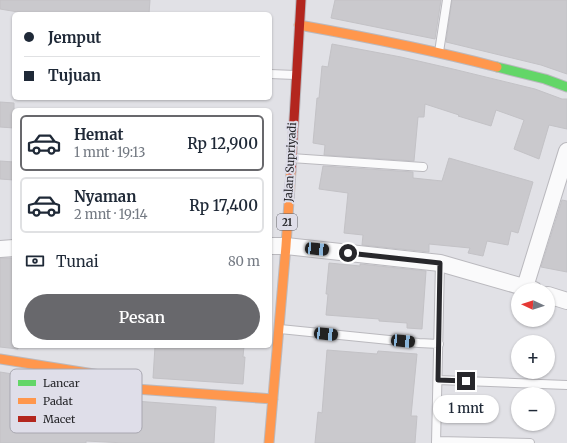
<!DOCTYPE html>
<html lang="id">
<meta charset="utf-8">
<style>
:root{--surface:#fff;--page:#f6f6f7;--text:#1f2937;--muted:#747a83;--line:#e0e1e3;--accent:#68686c}
body{margin:0;font-family:Merriweather,serif;background:var(--page);color:var(--text);height:100vh;display:flex;flex-direction:column;font-size:15px;white-space:nowrap}
*{box-sizing:border-box;margin:0}
p{font-size:13px;color:var(--muted)}
.icon{flex:none;width:22px;height:22px;fill:none;stroke:currentColor;stroke-width:2;stroke-linecap:round;stroke-linejoin:round}
.map{position:relative;flex:1;overflow:hidden}
.sheet{position:absolute;left:12px;top:108px;width:260px;height:240px;display:flex;flex-direction:column;background:var(--surface);border-radius:6px;box-shadow:0 1px 3px #0004}
.sheet>*{flex:none}
.banner{position:absolute;left:12px;top:12px;width:260px;height:88px;border-radius:6px;box-shadow:0 1px 3px #0004;display:grid;align-content:center;height:88px;padding:0 12px;background:var(--surface)}
.needle{width:26px;rotate:274deg}
.fabs{position:absolute;left:511px;top:283px;display:grid;gap:8px}
.fabs a{display:grid;place-items:center;width:44px;height:44px;border-radius:50%;background:var(--surface);box-shadow:0 1px 3px #0004;font-size:20px}
.end{position:absolute;width:18px;height:18px;margin:-9px;border:5px solid #27272b;background:#fff;box-shadow:0 0 0 2px #fff}
.from{border-radius:50%}
.bubble{position:absolute;height:28px;border-radius:14px;background:var(--surface);box-shadow:0 1px 3px #0004;font-size:13px;font-weight:600;line-height:28px;text-align:center}
.car{position:absolute;width:12px;height:24px;margin:-12px -6px;border-radius:5px;box-shadow:0 0 3px 1px #0007;background:linear-gradient(#222 24%,#8ab4d8 0 40%,#222 0 76%,#8ab4d8 0 86%,#222 0)}
.banner b{display:flex;align-items:center;gap:14px;height:38px;font-size:15px}
.banner b+b{border-top:1px solid var(--line)}
.banner i{width:10px;height:10px;background:var(--text)}
ul{padding:7px 0 0;list-style:none}
li{display:flex;align-items:center;gap:12px;height:56px;margin:0 8px 6px;padding:0 4px;border:2px solid var(--line);border-radius:6px}
li div{flex:1}
li b{display:block;font-size:15px}
li em{font-style:normal;font-weight:600}
li.selected{border-color:var(--accent)}
li>.icon{width:36px;height:36px;stroke-width:1.5}
.pay{display:flex;align-items:center;gap:10px;height:44px;padding:0 12px;font-size:15px}
.pay p{margin-inline-start:auto}
.cta{display:flex;gap:8px;margin-top:auto;padding:8px 12px}
.cta a{flex:1;height:46px;border-radius:24px;background:var(--accent);color:#fff;font-size:16px;font-weight:600;line-height:46px;text-align:center}
.map>svg:first-child{display:block}
</style>
<div class="map">
<svg width="567" height="443" viewBox="0 0 567 443">
<rect width="100%" height="100%" fill="#e1e1e6"/>
<path fill="#cac9cd" stroke="#c3c2c6" d="M 0,0 L 150,0 L 149,14 L 30,14 L 0,9 Z
M 335,0 L 441,0 L 435,39 L 331,18 Z
M 452,0 L 567,0 L 567,74 L 541,65 L 446,42 Z
M 332,44 L 401,57 L 453,69 L 535,89 L 562,99 L 567,99 L 567,129 L 549,125 L 539,159 L 514,149 L 524,120 L 496,110 L 491,126 L 458,116 L 459,115 L 425,104 L 424,117 L 418,117 L 414,161 L 324,155 L 325,145 L 313,143 L 317,98 L 319,98 L 322,66 L 328,67 Z
M 0,102 L 14,103 L 14,128 L 0,127 Z
M 449,158 L 533,182 L 518,233 L 511,231 L 508,245 L 487,241 L 483,256 L 468,253 L 470,248 L 429,244 L 429,252 L 362,245 L 363,235 L 344,233 L 348,193 L 319,189 L 323,166 L 413,172 L 413,178 L 442,181 Z
M 0,161 L 14,162 L 14,180 L 0,179 Z
M 562,200 L 567,201 L 567,272 L 541,267 Z
M 0,258 L 14,258 L 14,346 L 18,346 L 18,349 L 0,347 Z
M 329,263 L 360,266 L 360,264 L 426,271 L 422,329 L 407,328 L 407,323 L 379,321 L 379,319 L 326,315 L 328,294 L 326,294 Z
M 155,346 L 244,346 L 243,357 L 245,357 L 243,384 L 153,378 Z
M 327,350 L 377,354 L 378,351 L 417,354 L 411,416 L 417,416 L 415,443 L 315,443 L 318,412 L 322,413 Z
M 0,372 L 38,378 L 37,382 L 78,387 L 78,386 L 95,387 L 97,389 L 97,391 L 100,391 L 104,395 L 110,397 L 110,398 L 121,400 L 216,407 L 214,443 L 125,443 L 86,441 L 86,443 L 0,443 Z"/>
<g fill="none" stroke-linecap="round" stroke-linejoin="round">
<defs>
<path id="lane" d="M 439,52 L 447,0
M 270,74 L 295,75
M 291,158 L 423,167
M 280,329 L 419,343 L 439,344
M 438,380 L 567,385
M 436,441 L 530,443
M 436,443 L 440,263"/>
<path id="street" d="M 270,246 L 286,246 L 440,263 L 534,290
M 0,249 L 14,248
M 525,287 L 567,151
M 548,295 L 567,301"/>
<path id="fast" d="M 497,67 L 545,79 L 567,87"/>
<path id="slow" d="M 299,25 C 366,37 432,50 497,67
M 0,359 L 100,375 L 112,385 L 122,388 L 273,399
M 269,443 L 286,246 L 291,171"/>
<path id="jam" d="M 291,171 L 301,0"/>
</defs>
<use href="#lane" stroke="#bab9be" stroke-width="10"/>
<use href="#street" stroke="#bab9be" stroke-width="18"/>
<use href="#fast" stroke="#bab9be" stroke-width="11"/>
<use href="#slow" stroke="#bab9be" stroke-width="11"/>
<use href="#jam" stroke="#bab9be" stroke-width="11"/>
<use href="#lane" stroke="#fafafb" stroke-width="8"/>
<use href="#street" stroke="#fafafb" stroke-width="16"/>
<use href="#fast" stroke="#63d668" stroke-width="9"/>
<use href="#slow" stroke="#ff974d" stroke-width="9"/>
<use href="#jam" stroke="#b3261e" stroke-width="9"/>
</g>
<g fill="none" stroke-linecap="round" stroke-linejoin="round">
<path stroke="#27272b" stroke-width="5" d="M 348,253 L 440,263 L 438,380 L 466,381"/>
</g>
<g text-anchor="middle" stroke-width="4" stroke-linejoin="round" paint-order="stroke">
<rect fill="#dfdee9" stroke="#5e5e64" stroke-width="1" x="277" y="214" width="20" height="16" rx="3"/>
<g font-size="10" font-weight="bold" fill="#27272b">
<text x="287" y="226">21</text>
</g>
<g font-size="11" fill="#27272b" stroke="#dfdee9">
<text transform="translate(290 162) rotate(-87)" y="4">Jalan Supriyadi</text>
</g>
</g>
<rect x="10" y="369" width="132" height="64" rx="6" fill="#dfdee9" stroke="#a8a7b0" stroke-width="1"/>
<rect x="18" y="380" width="18" height="6" fill="#63d668"/>
<rect x="18" y="398" width="18" height="6" fill="#ff974d"/>
<rect x="18" y="416" width="18" height="6" fill="#b3261e"/>
<g font-size="11" fill="#27272b">
<text x="43" y="387">Lancar</text>
<text x="43" y="405">Padat</text>
<text x="43" y="423">Macet</text>
</g>
</svg>
<div class="fabs">
<a><svg class="needle" viewBox="-14 -14 28 28"><path d="M0-13l5 13h-10z" fill="#e53935"/><path d="M0 13l5-13h-10z" fill="#747a83"/></svg></a>
<a>+</a>
<a>−</a>
</div>
<i class="end from" style="left:348px;top:253px"></i>
<i class="end" style="left:466px;top:381px"></i>
<div class="bubble" style="left:433px;top:395px;width:66px">1 mnt</div>
<i class="car" style="left:317px;top:249px;rotate:96deg"></i>
<i class="car" style="left:326px;top:334px;rotate:96deg"></i>
<i class="car" style="left:403px;top:341px;rotate:96deg"></i>
<div class="banner">
<b><i class="from"></i>Jemput</b>
<b><i></i>Tujuan</b>
</div>
<section class="sheet">
<ul>
<li class="selected"><svg class="icon" aria-label="car" viewBox="0 0 24 24"><path d="M5 17H2v-5l4-1 3-4h7l3 4 3 1v5h-3M9 17h6M6 11h13"/><circle cx="7" cy="17" r="2"/><circle cx="17" cy="17" r="2"/></svg><div><b>Hemat</b><p>1 mnt · 19:13</p></div><em>Rp 12,900</em></li>
<li><svg class="icon" aria-label="car" viewBox="0 0 24 24"><path d="M5 17H2v-5l4-1 3-4h7l3 4 3 1v5h-3M9 17h6M6 11h13"/><circle cx="7" cy="17" r="2"/><circle cx="17" cy="17" r="2"/></svg><div><b>Nyaman</b><p>2 mnt · 19:14</p></div><em>Rp 17,400</em></li>
</ul>
<div class="pay"><svg class="icon" aria-label="cash" viewBox="0 0 24 24"><path d="M3 7h18v10H3z"/><circle cx="12" cy="12" r="2"/></svg>Tunai<p>80 m</p></div>
<div class="cta"><a>Pesan</a></div>
</section>
</div>
